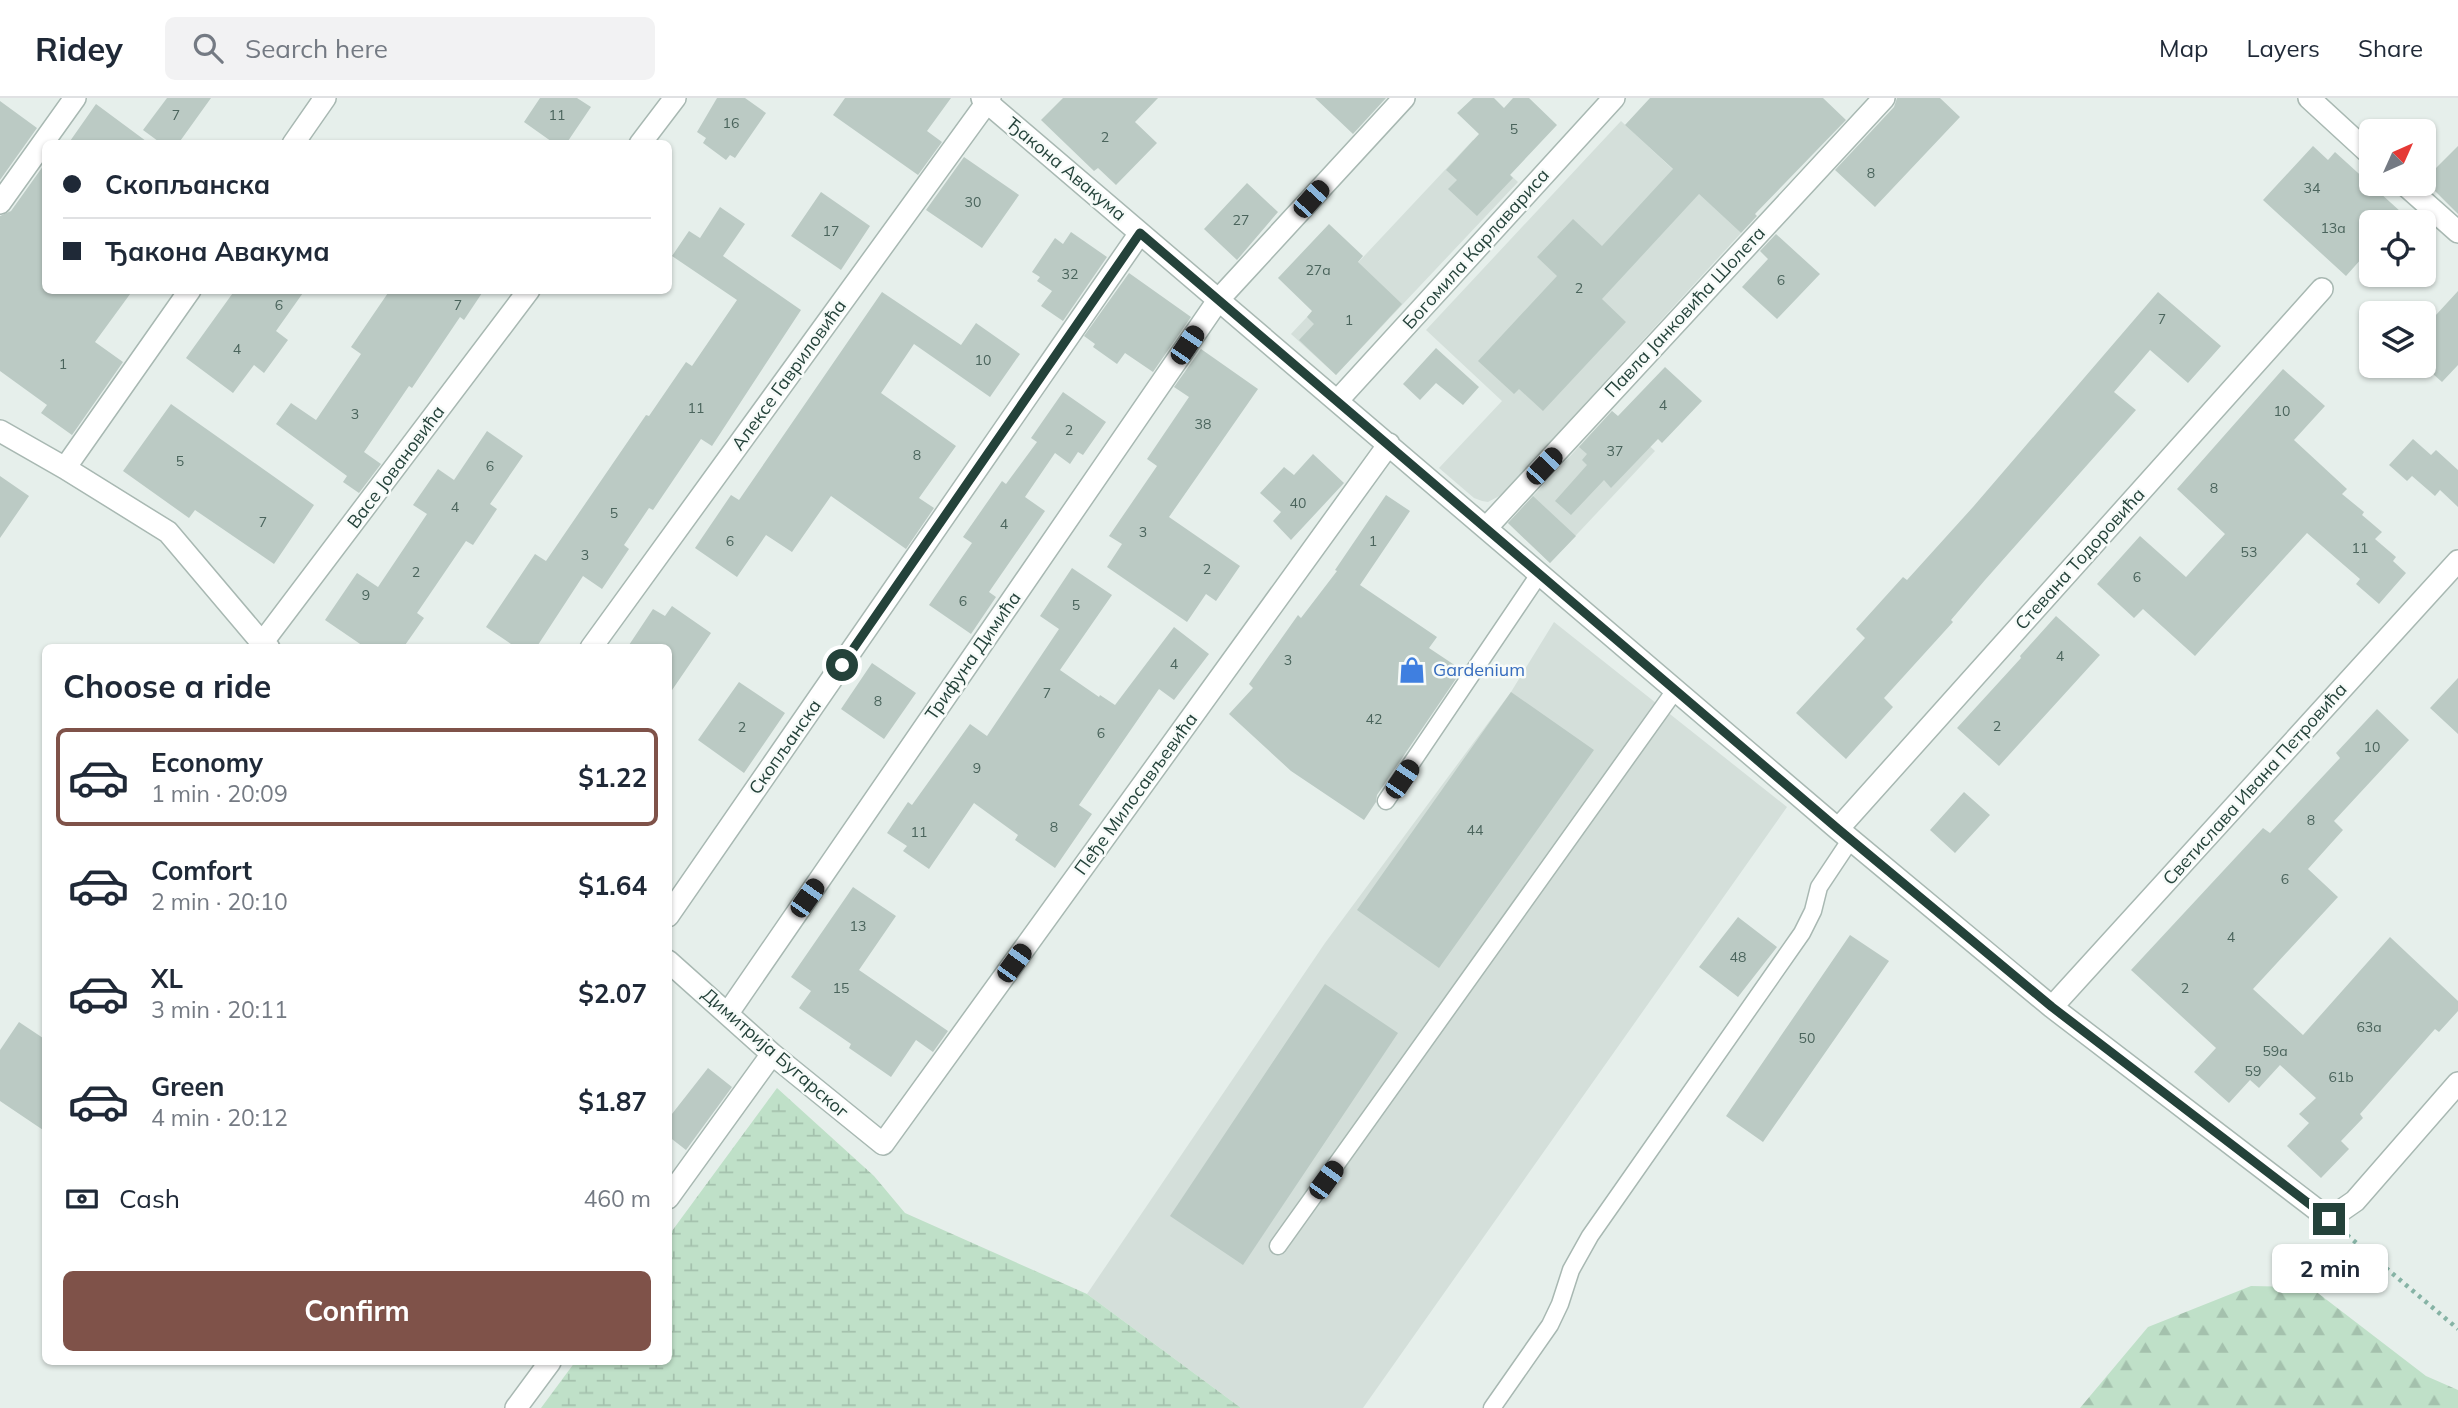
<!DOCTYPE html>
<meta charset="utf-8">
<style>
:root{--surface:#fff;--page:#f2f2f3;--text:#1f2937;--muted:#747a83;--line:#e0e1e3;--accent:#7f5249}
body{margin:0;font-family:Mulish,sans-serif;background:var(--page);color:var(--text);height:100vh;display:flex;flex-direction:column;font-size:26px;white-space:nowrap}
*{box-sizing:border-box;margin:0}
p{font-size:23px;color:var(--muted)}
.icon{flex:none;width:38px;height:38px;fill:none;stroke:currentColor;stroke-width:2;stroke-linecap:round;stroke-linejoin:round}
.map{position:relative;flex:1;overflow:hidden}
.drawer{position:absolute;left:42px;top:546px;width:630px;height:721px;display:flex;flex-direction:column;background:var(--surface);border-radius:10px;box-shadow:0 2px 5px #0004}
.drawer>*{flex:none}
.hud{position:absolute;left:42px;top:42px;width:630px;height:154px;border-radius:10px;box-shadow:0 2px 5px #0004;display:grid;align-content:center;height:154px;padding:0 21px;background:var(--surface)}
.needle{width:46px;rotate:45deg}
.controls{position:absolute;left:2359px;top:21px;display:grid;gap:14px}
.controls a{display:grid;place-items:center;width:77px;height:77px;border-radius:10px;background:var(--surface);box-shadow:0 2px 5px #0004;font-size:35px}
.end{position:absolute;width:32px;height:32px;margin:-16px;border:9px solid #24423a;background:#fff;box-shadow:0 0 0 4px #fff}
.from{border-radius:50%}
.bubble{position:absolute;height:49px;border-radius:10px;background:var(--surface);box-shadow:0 2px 5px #0004;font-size:23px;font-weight:700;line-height:49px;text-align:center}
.car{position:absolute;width:21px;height:42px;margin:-21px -10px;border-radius:9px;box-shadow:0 0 5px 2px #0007;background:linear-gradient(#222 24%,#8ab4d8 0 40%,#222 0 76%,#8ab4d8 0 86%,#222 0)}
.hud b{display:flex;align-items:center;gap:24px;height:66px;font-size:26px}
.hud b+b{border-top:2px solid var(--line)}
.hud i{width:18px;height:18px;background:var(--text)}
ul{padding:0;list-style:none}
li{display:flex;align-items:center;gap:21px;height:98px;margin:0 14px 10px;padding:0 7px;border:4px solid transparent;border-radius:10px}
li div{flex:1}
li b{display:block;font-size:26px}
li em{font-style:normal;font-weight:700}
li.active{border-color:var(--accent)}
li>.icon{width:63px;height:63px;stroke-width:1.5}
h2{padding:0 21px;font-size:32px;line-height:84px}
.pay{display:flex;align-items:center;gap:18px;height:77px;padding:0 21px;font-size:26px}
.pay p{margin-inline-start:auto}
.button{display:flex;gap:14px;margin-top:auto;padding:14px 21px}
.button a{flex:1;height:80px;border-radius:10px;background:var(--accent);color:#fff;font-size:28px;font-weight:700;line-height:80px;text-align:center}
header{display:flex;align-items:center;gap:42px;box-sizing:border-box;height:98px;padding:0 35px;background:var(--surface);border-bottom:2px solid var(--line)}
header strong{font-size:33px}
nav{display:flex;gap:38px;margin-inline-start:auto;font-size:24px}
.search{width:490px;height:63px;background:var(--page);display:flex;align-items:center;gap:18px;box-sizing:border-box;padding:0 24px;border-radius:10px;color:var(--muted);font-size:26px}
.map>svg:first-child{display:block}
</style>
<header>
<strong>Ridey</strong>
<div class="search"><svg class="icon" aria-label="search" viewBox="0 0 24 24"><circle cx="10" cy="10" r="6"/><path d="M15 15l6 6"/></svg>Search here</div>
<nav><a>Map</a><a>Layers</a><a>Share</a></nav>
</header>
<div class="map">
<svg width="2458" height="1310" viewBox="0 0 2458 1310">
<defs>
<pattern id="forest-firs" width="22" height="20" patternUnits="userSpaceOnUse" patternTransform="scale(1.75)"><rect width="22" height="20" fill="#bfe0c8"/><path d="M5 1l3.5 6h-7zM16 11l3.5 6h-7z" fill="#a4c1ad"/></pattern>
<pattern id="wetland-marsh" width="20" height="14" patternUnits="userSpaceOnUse" patternTransform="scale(1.75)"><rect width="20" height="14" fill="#bfe0c8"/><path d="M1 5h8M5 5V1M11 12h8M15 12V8" fill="none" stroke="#a4c1ad"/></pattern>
</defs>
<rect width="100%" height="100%" fill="#e6efeb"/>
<path fill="#d4dfda" d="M 1621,23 L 1741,135 L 1501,397 L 1488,404 L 1482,403 L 1474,400 L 1439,370 L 1502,303 L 1426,232 Z
M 1473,42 L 1518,84 L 1336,277 L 1291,236 Z
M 1612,313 L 1655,353 L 1550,465 L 1508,425 Z
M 1554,524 L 1787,709 L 1363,1310 L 1241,1310 L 1087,1196 L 1325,845 L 1511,594 Z"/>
<path fill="url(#forest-firs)" d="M 2251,1188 L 2310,1189 L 2426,1278 L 2458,1292 L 2458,1310 L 2080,1310 L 2148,1229 Z"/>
<path fill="url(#wetland-marsh)" d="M 777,990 L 874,1078 L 905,1115 L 1087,1196 L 1241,1310 L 541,1310 L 575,1264 L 668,1264 L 669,1137 Z"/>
<path fill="#bbcac4" d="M 167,0 L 211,0 L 178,46 L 162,46 L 143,32 Z
M 540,0 L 577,0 L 591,9 L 566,46 L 555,46 L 524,24 Z
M 717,0 L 745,0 L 766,15 L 735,60 L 730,57 L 726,62 L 703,45 L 706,40 L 697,34 Z
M 845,0 L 951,0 L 927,33 L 942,44 L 918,77 L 833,17 Z
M 1063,0 L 1158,0 L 1135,24 L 1157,45 L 1116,87 L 1098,70 L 1094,73 L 1041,22 Z
M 1315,0 L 1386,0 L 1353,36 Z
M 1473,0 L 1494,0 L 1504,10 L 1513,0 L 1529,0 L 1557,27 L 1510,77 L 1513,80 L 1477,118 L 1448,91 L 1457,82 L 1446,72 L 1479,36 L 1457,15 Z
M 1650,0 L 1823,0 L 1846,22 L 1755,116 L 1757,118 L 1741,135 L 1699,96 L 1602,201 L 1626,224 L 1543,313 L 1519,291 L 1514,296 L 1478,263 L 1557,178 L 1537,159 L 1573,121 L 1602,148 L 1673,71 L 1625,27 Z
M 1897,0 L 1940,0 L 1960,19 L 1875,109 L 1835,72 L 1894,9 Z
M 0,3 L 37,30 L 0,82 Z
M 96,6 L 150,46 L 68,46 Z
M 2313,48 L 2328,62 L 2335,54 L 2412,124 L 2371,124 L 2371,150 L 2346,178 L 2263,102 Z
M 2458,48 L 2458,116 L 2424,82 Z
M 964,59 L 1019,97 L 982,150 L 926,112 Z
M 46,64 L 46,192 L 133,192 L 95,244 L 123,264 L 72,337 L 41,315 L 47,307 L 0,273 L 0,118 L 11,113 Z
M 1247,85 L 1278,114 L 1237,162 L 1204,131 Z
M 821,94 L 870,128 L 841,172 L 791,138 Z
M 720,109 L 745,126 L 723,158 L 801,212 L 712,348 L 701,341 L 653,412 L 649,410 L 624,447 L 629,451 L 602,491 L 583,478 L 536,550 L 517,550 L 486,529 L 535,456 L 546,463 L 646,317 L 649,318 L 686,264 L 692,268 L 737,202 L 672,158 L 689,133 L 700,140 Z
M 1329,126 L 1363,158 L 1358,164 L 1402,206 L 1336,277 L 1299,242 L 1314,226 L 1307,219 L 1312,213 L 1278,180 Z
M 1071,134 L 1107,159 L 1063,223 L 1041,208 L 1052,193 L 1037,183 L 1040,179 L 1032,174 L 1055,140 L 1063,146 Z
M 1776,136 L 1820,176 L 1777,221 L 1742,189 L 1768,161 L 1760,153 Z
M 1129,175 L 1191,219 L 1153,274 L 1125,255 L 1117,266 L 1093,249 L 1095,246 L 1084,238 Z
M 235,192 L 305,192 L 276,233 L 288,242 L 264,275 L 254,267 L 233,295 L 186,260 Z
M 390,192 L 484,192 L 464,222 L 460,219 L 412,290 L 409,288 L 364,354 L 381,366 L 359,395 L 343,384 L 347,378 L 276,326 L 291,305 L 316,322 L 361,256 L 351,249 Z
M 2458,193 L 2458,267 L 2442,284 L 2424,268 L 2424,230 Z
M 882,194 L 961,247 L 976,225 L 1020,256 L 990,299 L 914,246 L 881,295 L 956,348 L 919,400 L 934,410 L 906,451 L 831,398 L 792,454 L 766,437 L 737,479 L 695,450 L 731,397 L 739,402 Z
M 2158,194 L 2221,248 L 2188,285 L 2150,252 L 2114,294 L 2136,312 L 1985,482 L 1951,522 L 1953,524 L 1884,600 L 1893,609 L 1846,661 L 1796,615 L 1865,540 L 1856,531 L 1903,479 L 1907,482 L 1973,409 Z
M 1436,250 L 1479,289 L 1463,307 L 1436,285 L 1420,302 L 1403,286 Z
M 1201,251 L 1258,291 L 1169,419 L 1240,468 L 1216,503 L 1206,496 L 1187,524 L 1107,469 L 1122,446 L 1109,438 L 1157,368 L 1147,361 L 1189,299 L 1174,289 Z
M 1665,269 L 1702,303 L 1662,345 L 1658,341 L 1611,390 L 1604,382 L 1571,417 L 1555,403 L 1587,367 L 1582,362 L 1587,356 L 1579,349 L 1612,313 L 1618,318 Z
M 2283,271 L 2325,308 L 2294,342 L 2347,391 L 2342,396 L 2364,414 L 2362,417 L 2382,434 L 2375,441 L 2396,459 L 2393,463 L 2406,475 L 2379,506 L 2356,486 L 2360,481 L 2307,435 L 2195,558 L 2143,511 L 2134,520 L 2097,486 L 2140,438 L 2186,479 L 2225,436 L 2177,391 Z
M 1063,294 L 1106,324 L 1083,357 L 1078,354 L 1070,366 L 1055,355 L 1025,399 L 1045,413 L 989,494 L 996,499 L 971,536 L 929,507 L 972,445 L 963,439 L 1002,383 L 1006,386 L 1037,344 L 1031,340 Z
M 171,306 L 314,407 L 274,466 L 195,412 L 189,420 L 123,373 Z
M 487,333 L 523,358 L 490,406 L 497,411 L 473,447 L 466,443 L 417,515 L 424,520 L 403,550 L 366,550 L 325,522 L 357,475 L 378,489 L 427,416 L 413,407 L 438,371 L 454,382 Z
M 2413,341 L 2431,357 L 2436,352 L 2458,372 L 2458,409 L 2440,392 L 2435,398 L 2412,378 L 2407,383 L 2389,367 Z
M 1313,356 L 1344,385 L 1291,442 L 1273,423 L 1281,414 L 1260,395 L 1284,369 L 1294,377 Z
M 0,378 L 29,398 L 0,440 Z
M 1386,397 L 1410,413 L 1360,487 L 1437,539 L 1429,550 L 1462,572 L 1377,697 L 1376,704 L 1364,722 L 1291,673 L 1229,616 L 1253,590 L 1249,586 L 1298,517 L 1301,520 L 1337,473 L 1335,472 Z
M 1533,398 L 1576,438 L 1550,465 L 1508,425 Z
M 1072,470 L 1112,497 L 1060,572 L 1099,599 L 1100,597 L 1115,607 L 1174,529 L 1209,556 L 1174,602 L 1159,591 L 1079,707 L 1092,716 L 1055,770 L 1015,742 L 1018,737 L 974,705 L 929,771 L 903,753 L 907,748 L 887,735 L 908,704 L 912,707 L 970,626 L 987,638 L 1059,531 L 1040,518 Z
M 672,508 L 711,535 L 668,598 L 668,550 L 627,550 L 653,511 L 665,518 Z
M 2056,518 L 2100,557 L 1999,668 L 1957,630 L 2021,560 L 2020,558 Z
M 872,565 L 916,595 L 884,641 L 841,611 Z
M 2458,580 L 2458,636 L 2430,610 Z
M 739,584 L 785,615 L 744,675 L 698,642 Z
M 1511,594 L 1594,652 L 1439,870 L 1357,812 Z
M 2377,611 L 2409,642 L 2334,723 L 2343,732 L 2308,771 L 2338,799 L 2253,891 L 2303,937 L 2390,839 L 2458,903 L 2458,913 L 2439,934 L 2435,931 L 2360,1016 L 2363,1020 L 2341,1043 L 2349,1051 L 2321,1080 L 2287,1048 L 2309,1025 L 2299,1016 L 2316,1000 L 2280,967 L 2259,990 L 2250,982 L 2229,1005 L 2194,974 L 2216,950 L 2131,872 L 2263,730 L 2270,735 L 2340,660 L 2336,655 Z
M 1964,694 L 1990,717 L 1955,755 L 1930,732 Z
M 853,789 L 896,818 L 859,872 L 948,933 L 933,954 L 916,942 L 891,979 L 849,950 L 851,946 L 799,910 L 811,893 L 791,879 Z
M 1738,819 L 1777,849 L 1738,899 L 1699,869 Z
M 1850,837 L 1889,863 L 1763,1044 L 1726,1018 Z
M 1325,886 L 1398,935 L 1243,1167 L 1170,1118 Z
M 19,924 L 46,942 L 46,1034 L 0,1003 L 0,952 Z
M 708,970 L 732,989 L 686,1052 L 668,1038 L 668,1021 Z"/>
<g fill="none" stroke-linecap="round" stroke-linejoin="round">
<defs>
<path id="lane" d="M 1386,703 L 1540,475
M 1278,1148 L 1676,591
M 1492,1310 L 1550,1227 L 1560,1206 L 1571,1172 L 1590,1138 L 1802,835 L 1813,813 L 1819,789 L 1851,741"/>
<path id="street" d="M 982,0 L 1838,731 L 2052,909 L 2329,1121 L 2355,1103 L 2458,985
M 2309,0 L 2371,57
M 293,46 L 325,0
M 640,46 L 675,0
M 2404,86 L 2458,134
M 0,105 L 75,0
M 1338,302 L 1614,0
M 0,333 L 65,370 L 168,434 L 262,545 L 269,550
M 65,370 L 190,192
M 1487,429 L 1884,0
M 262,545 L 529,192
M 591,550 L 990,0
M 1838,731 L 2322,191
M 668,818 L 1140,135
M 668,863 L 772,956 L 883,1046 L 1389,346
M 2052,909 L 2458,463
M 728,915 L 1219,201 L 1404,0
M 668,1100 L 772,956
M 516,1310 L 550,1264"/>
</defs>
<use href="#lane" stroke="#a8b8b2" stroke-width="19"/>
<use href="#street" stroke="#a8b8b2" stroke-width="24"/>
<path stroke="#86b3a5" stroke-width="4.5" stroke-dasharray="3.5 5" stroke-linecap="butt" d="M 2347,1137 L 2458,1231"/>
<use href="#lane" stroke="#fff" stroke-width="16"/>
<use href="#street" stroke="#fff" stroke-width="21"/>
</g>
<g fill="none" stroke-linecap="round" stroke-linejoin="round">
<path stroke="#24423a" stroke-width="9" d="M 842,567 L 1140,135 L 1838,731 L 2052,909 L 2329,1121"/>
</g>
<defs>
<symbol id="shop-bare" viewBox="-9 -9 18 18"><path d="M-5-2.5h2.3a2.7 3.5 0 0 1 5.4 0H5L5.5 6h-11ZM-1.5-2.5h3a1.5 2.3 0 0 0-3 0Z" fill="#3f7fe0" stroke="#f7fbf9" stroke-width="2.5" paint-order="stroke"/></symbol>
</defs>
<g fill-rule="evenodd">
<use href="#shop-bare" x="1393" y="553" width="38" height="38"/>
</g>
<g text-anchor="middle" stroke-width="5" stroke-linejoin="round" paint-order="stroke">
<g font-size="14" fill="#4a645c">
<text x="176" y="22">7</text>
<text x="557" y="22">11</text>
<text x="731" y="30">16</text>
<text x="1514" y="36">5</text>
<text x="1105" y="44">2</text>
<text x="1871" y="80">8</text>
<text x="2312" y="95">34</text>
<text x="973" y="109">30</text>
<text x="1241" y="127">27</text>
<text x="2333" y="135">13a</text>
<text x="831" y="138">17</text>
<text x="1318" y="177">27a</text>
<text x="1070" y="181">32</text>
<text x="1781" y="187">6</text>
<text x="1579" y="195">2</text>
<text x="279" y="212">6</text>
<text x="458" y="212">7</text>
<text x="2162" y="226">7</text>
<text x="1349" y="227">1</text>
<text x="237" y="256">4</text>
<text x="983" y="267">10</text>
<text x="63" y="271">1</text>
<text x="1663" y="312">4</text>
<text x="696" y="315">11</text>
<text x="2282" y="318">10</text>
<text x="355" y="321">3</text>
<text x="1203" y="331">38</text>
<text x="1069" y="337">2</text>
<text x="1615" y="358">37</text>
<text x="917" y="362">8</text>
<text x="180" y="368">5</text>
<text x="490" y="373">6</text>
<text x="2214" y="395">8</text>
<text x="1298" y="410">40</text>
<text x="455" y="414">4</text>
<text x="614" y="420">5</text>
<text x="263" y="429">7</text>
<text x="1004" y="431">4</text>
<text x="1143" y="439">3</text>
<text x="730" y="448">6</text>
<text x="1373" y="448">1</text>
<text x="2360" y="455">11</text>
<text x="2249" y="459">53</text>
<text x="585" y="462">3</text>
<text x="1207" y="476">2</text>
<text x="416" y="479">2</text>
<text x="2137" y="484">6</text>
<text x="366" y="502">9</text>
<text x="963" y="508">6</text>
<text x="1076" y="512">5</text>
<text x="2060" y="563">4</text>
<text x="1288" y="567">3</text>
<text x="1174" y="571">4</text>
<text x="1047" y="600">7</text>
<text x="878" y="608">8</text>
<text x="1374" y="626">42</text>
<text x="1997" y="633">2</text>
<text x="742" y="634">2</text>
<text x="1101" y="640">6</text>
<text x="2372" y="654">10</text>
<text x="977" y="675">9</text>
<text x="2311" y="727">8</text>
<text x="1054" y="734">8</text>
<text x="1475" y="737">44</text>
<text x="919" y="739">11</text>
<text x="2285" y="786">6</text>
<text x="858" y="833">13</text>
<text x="2231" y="844">4</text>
<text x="1738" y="864">48</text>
<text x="841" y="895">15</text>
<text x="2185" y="895">2</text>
<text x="2369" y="934">63a</text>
<text x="1807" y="945">50</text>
<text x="2275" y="958">59a</text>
<text x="2253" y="978">59</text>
<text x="2341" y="984">61b</text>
</g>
<g font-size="18" fill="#24423a" stroke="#f7fbf9">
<text transform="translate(1066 71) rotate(40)" y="6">Ђакона Авакума</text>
<text transform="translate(1476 151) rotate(-48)" y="6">Богомила Карлавариса</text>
<text transform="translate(1685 214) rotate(-47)" y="6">Павла Јанковића Шолета</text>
<text transform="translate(789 277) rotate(-54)" y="6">Алексе Гавриловића</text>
<text transform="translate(396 369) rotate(-53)" y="6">Васе Јовановића</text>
<text transform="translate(2080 461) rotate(-48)" y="6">Стевана Тодоровића</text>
<text transform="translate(973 558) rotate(-55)" y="6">Трифуна Димића</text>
<text transform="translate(785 649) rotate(-55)" y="6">Скопљанска</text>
<text transform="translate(2255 686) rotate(-48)" y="6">Светислава Ивана Петровића</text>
<text transform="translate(1136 696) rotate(-54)" y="6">Пеђе Милосављевића</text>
<text transform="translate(775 955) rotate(41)" y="6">Димитрија Бугарског</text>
</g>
<g font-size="18" fill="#366cbe" stroke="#f7fbf9" text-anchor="start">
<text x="1433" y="578">Gardenium</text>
</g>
</g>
</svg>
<div class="controls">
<a><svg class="needle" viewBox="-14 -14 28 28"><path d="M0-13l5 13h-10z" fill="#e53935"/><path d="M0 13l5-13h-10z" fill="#747a83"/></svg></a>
<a><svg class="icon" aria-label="locate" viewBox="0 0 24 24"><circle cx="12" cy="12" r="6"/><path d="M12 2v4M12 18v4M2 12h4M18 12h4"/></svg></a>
<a><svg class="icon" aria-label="layers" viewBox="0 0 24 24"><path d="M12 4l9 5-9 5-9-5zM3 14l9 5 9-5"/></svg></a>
</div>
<i class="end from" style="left:842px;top:567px"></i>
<i class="end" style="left:2329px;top:1121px"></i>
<div class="bubble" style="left:2272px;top:1146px;width:116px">2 min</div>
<i class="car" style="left:1311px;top:101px;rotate:42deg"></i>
<i class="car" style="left:1187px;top:247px;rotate:34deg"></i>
<i class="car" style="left:1544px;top:368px;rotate:43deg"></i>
<i class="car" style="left:1402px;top:681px;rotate:34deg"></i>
<i class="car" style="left:807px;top:800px;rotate:35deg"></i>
<i class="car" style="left:1014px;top:865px;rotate:36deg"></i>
<i class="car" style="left:1326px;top:1082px;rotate:36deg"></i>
<div class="hud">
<b><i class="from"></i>Скопљанска</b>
<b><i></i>Ђакона Авакума</b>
</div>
<section class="drawer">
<h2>Choose a ride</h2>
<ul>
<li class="active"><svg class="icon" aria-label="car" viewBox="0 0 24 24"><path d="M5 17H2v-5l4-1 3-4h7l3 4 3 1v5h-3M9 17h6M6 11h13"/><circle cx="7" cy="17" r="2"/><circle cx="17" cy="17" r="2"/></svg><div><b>Economy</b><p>1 min · 20:09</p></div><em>$1.22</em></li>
<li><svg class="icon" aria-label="car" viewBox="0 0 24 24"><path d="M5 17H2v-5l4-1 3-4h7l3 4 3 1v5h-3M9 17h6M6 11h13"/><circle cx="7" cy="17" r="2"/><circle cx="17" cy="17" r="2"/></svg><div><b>Comfort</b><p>2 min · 20:10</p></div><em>$1.64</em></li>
<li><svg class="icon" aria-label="car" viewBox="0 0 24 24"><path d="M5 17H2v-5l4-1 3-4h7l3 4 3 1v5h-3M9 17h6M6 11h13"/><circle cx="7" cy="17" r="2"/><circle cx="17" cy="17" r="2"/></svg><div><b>XL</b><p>3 min · 20:11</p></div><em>$2.07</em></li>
<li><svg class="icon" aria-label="car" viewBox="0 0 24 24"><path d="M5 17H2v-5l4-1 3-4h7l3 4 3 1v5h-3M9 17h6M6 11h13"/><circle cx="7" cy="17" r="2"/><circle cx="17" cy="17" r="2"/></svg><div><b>Green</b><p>4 min · 20:12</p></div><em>$1.87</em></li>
</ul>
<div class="pay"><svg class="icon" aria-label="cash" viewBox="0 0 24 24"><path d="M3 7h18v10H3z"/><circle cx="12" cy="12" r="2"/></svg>Cash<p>460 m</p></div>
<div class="button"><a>Confirm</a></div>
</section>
</div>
